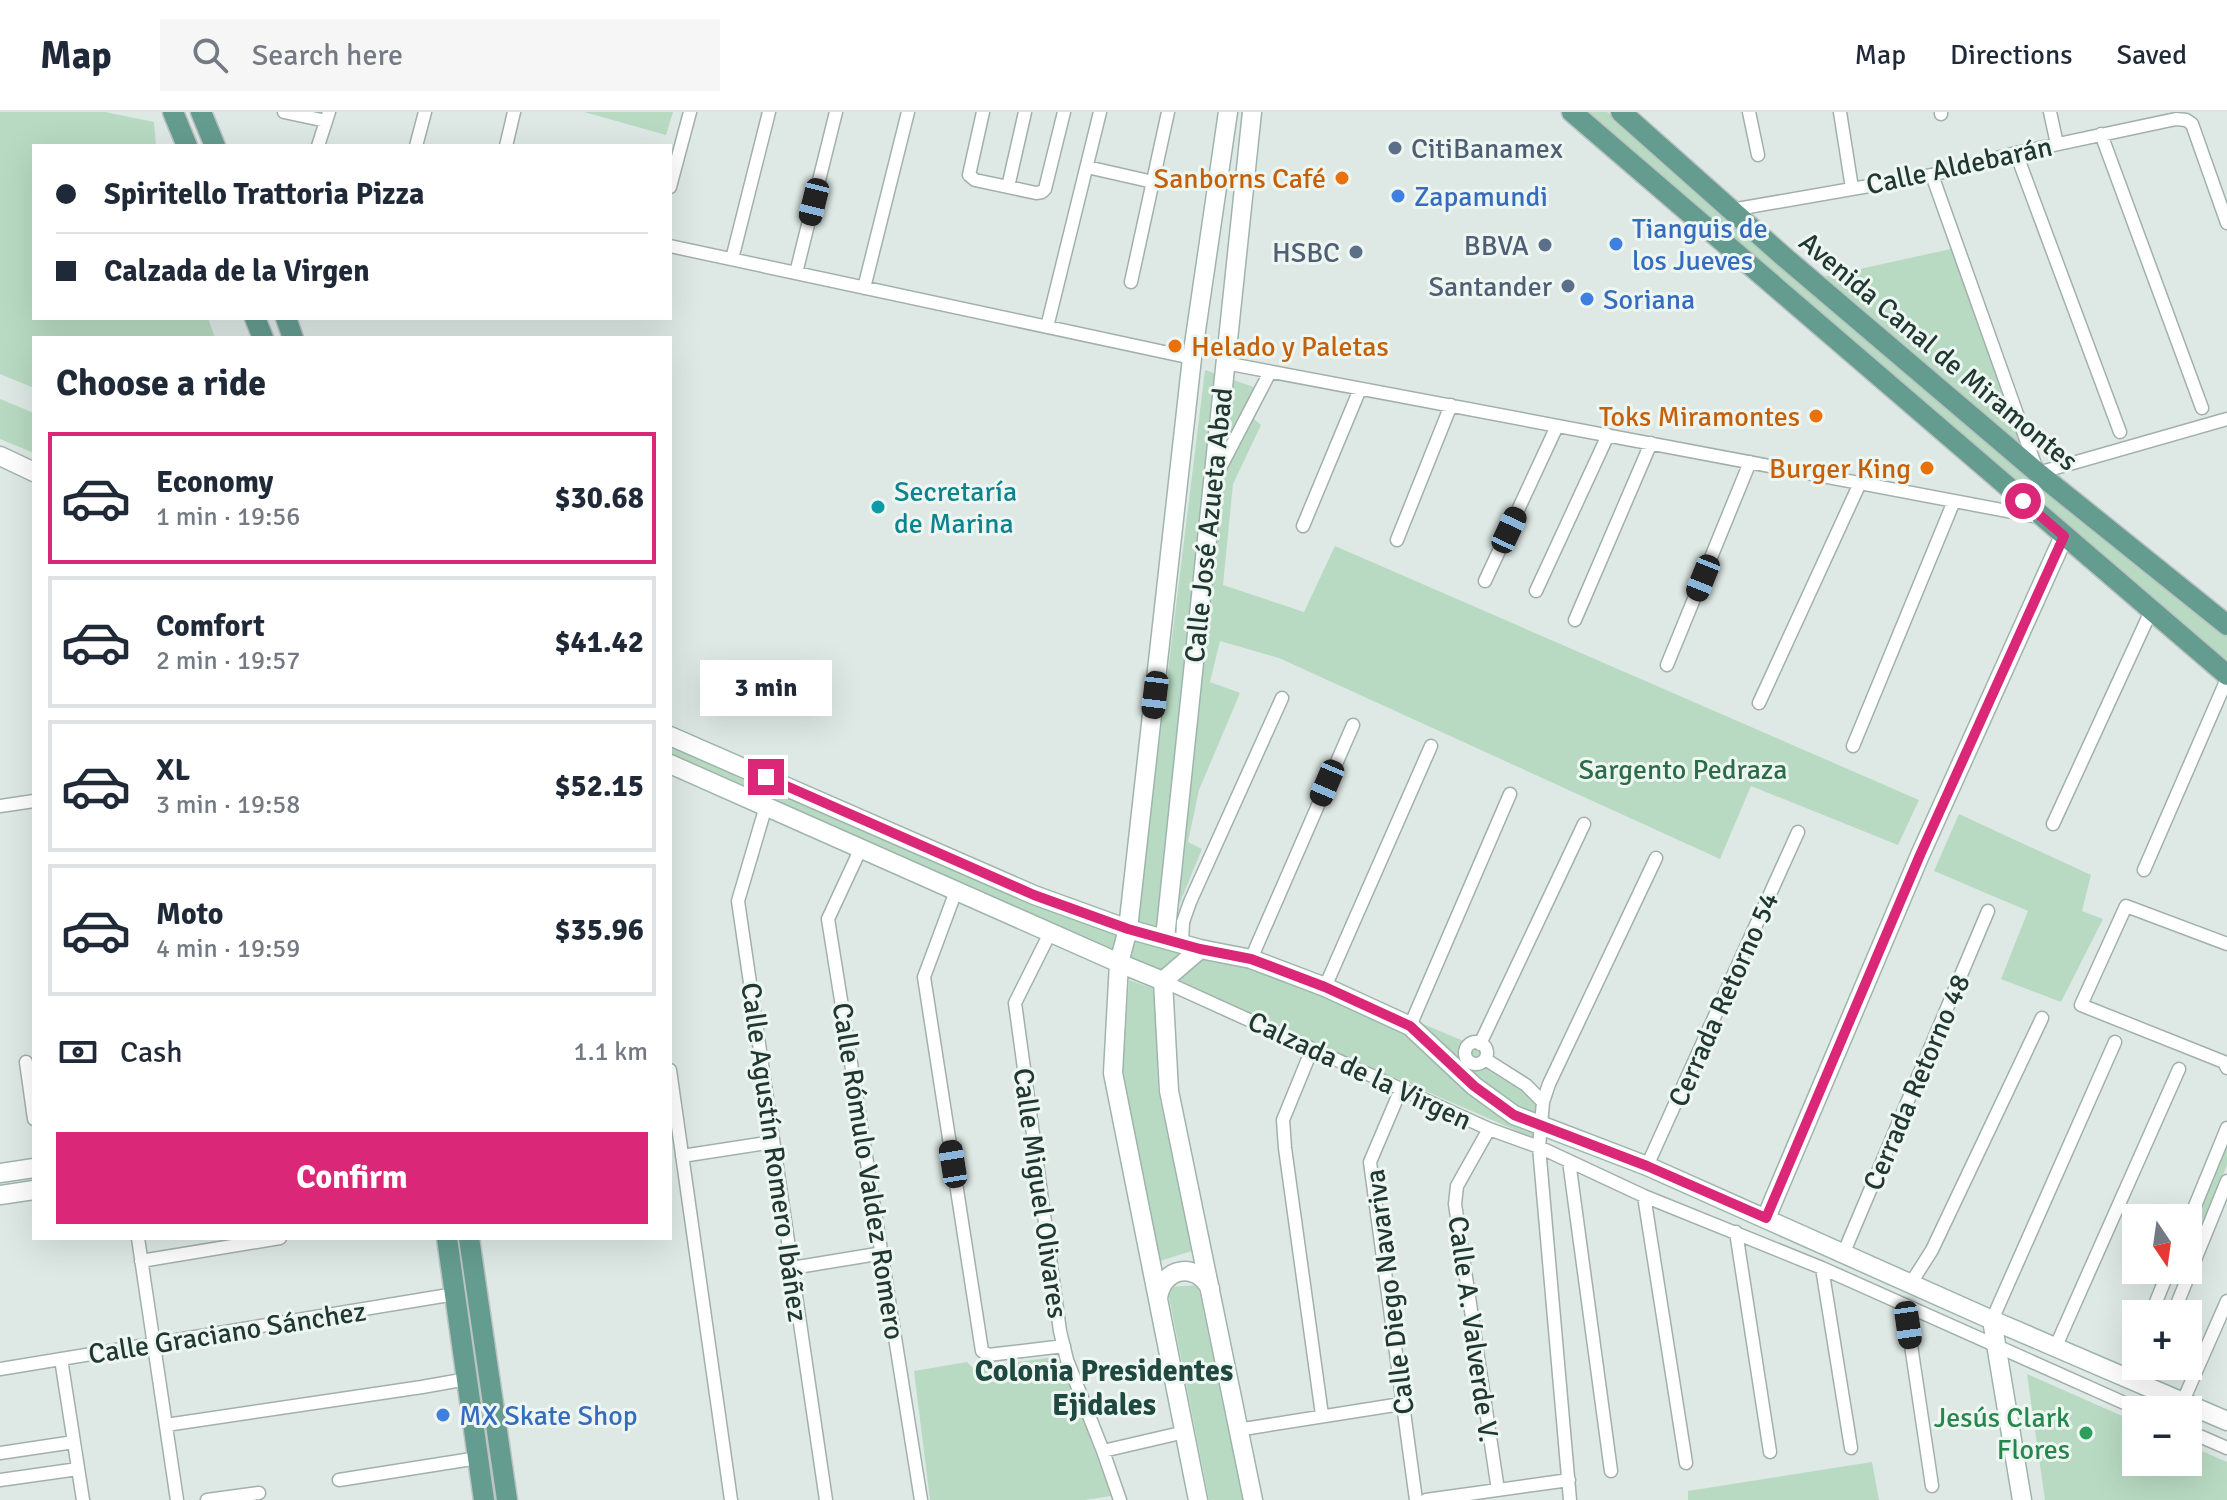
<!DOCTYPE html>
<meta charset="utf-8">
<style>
:root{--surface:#fff;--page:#f6f6f7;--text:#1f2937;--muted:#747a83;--line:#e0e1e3;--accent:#db2777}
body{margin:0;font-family:Signika,sans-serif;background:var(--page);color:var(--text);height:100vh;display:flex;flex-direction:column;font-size:30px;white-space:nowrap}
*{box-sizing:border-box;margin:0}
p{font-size:26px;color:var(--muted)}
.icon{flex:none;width:44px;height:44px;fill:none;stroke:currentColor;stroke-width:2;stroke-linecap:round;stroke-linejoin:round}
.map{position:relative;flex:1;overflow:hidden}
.details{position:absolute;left:32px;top:224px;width:640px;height:904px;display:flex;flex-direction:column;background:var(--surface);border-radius:0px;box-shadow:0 8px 32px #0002}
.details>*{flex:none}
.hud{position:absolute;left:32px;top:32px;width:640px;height:176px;border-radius:0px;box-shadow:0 8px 32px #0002;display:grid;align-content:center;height:176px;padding:0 24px;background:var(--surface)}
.needle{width:52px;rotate:167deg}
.tools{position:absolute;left:2122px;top:1092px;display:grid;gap:16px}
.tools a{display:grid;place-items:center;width:80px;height:80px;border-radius:0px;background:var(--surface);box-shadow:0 8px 32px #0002;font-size:40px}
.end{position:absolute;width:36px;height:36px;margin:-18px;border:10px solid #db2777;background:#fff;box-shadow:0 0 0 4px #fff}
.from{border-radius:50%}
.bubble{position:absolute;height:56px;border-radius:0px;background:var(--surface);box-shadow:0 8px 32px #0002;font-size:26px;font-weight:700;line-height:56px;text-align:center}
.car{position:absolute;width:24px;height:48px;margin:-24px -12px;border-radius:10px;box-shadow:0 0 6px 2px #0007;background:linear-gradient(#222 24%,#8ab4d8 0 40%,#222 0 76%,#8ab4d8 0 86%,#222 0)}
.hud b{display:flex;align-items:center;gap:28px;height:76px;font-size:30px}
.hud b+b{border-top:2px solid var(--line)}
.hud i{width:20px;height:20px;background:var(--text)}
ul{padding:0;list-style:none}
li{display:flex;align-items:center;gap:24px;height:132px;margin:0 16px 12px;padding:0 8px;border:4px solid var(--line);border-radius:0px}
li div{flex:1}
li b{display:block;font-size:30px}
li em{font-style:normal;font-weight:700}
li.on{border-color:var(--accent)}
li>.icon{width:72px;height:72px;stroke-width:1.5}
h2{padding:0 24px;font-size:36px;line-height:96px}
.pay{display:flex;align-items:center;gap:20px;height:88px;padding:0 24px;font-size:30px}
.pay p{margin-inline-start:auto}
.action{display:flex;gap:16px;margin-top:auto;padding:16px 24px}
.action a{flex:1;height:92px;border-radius:0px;background:var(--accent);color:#fff;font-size:32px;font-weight:700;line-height:92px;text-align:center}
header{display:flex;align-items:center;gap:48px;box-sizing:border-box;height:112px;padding:0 40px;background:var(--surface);border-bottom:2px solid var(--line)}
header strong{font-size:38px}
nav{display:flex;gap:44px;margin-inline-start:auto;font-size:28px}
.search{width:560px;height:72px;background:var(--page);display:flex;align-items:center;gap:20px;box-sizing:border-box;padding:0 28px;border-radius:0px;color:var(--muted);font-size:30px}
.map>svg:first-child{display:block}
</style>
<header>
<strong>Map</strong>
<div class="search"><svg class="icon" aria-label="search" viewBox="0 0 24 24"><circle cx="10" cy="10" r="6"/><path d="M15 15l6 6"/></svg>Search here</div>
<nav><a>Map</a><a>Directions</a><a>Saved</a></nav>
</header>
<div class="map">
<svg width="2227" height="1388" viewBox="0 0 2227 1388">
<rect width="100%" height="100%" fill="#dee9e5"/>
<path fill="#b8dac2" d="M 0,0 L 105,0 L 154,10 L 156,34 L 34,34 L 34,206 L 208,206 L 215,226 L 34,226 L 34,276 L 0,262 Z
M 584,0 L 673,0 L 666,23 Z
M 1584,0 L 1607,0 L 2227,524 L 2227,556 Z
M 1951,137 L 2028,344 L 1823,165 Z
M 1205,258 L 1268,280 L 1254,307 L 1261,313 L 1233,372 L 1223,473 L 1304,500 L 1335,434 L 1919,688 L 1898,733 L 1751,674 L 1720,747 L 1279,546 L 1220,529 L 1210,570 L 1240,581 L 1199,678 L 1188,730 L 1202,737 L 1174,805 L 1177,820 L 1137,811 Z
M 0,287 L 34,301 L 34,341 L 0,327 Z
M 670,634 L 1034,791 L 1120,821 L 1115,842 L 670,646 Z
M 1959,702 L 2091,763 L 2082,799 L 2103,807 L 2061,890 L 2001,867 L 2028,799 L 1934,759 Z
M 1135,828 L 1182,841 L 1160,859 L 1129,848 Z
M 1202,845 L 1256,856 L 1406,921 L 1541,1020 L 1538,1028 L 1175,870 Z
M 1129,868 L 1155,877 L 1158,978 L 1192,1139 L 1160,1149 L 1122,961 Z
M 1423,912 L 1478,935 L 1493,961 L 1521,977 L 1541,999 L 1539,1007 L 1489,978 L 1421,916 Z
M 2227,1031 L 2227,1053 L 2188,1147 L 2188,1125 Z
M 1198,1173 L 1243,1388 L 1209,1388 L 1167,1175 Z
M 1061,1244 L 1111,1384 L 1085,1388 L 930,1388 L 914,1259 L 967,1250 L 973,1256 Z
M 2027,1262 L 2136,1310 L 2136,1350 L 2188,1350 L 2188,1333 L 2227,1350 L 2227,1388 L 2045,1388 Z
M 1872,1350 L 1879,1388 L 1688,1388 L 1688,1379 Z"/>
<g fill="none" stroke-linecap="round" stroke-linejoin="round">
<defs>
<path id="street" d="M 284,0 L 326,9
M 983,0 L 969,63 L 975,68 L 1036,81 L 1042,80 L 1045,77 L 1064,0
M 1749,0 L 1758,43
M 1840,0 L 1852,76
M 1941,0 L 1941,2
M 2050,0 L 2057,32
M 2101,22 L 2202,296
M 318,34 L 329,0
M 416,34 L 425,0
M 506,34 L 514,0
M 2016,41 L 2120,320
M 1087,55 L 1153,70
M 1932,63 L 2038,361 L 2227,307
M 670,75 L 690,0
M 1008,75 L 1025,0
M 1731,98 L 1932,63 L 2016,41 L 2176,7 L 2186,8 L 2192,12 L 2227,111
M 670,134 L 1192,246
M 732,147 L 769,0
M 796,161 L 836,0
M 1131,170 L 1168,0
M 864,176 L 908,0
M 1047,215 L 1100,0
M 1225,251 L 2039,405
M 1218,360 L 1270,260
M 1303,414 L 1360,277
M 1397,428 L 1451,293
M 1485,469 L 1557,314
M 1536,479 L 1608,323
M 1575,508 L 1651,331
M 1667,553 L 1750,350
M 1759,591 L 1860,371
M 1853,634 L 1954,389
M 0,694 L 34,689
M 766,694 L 738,789 L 826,1388
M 2053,712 L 2151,499
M 861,736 L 828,807 L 921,1388
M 2144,758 L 2227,567
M 956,779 L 924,865 L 982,1239 L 988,1243 L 1064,1234
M 1050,821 L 1015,891 L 1060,1219 L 1067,1248 L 1103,1339 L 1120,1388
M 1182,831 L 1183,810 L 1190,790 L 1282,586
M 2227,832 L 2126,794 L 2081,893 L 2224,950 L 2227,956
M 1251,847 L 1353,613
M 1163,869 L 1489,1017 L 1539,1035 L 1644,1084 L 1822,1156 L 2140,1298
M 1325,875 L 1431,634
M 1410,914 L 1510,682
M1465 941a11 11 0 1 1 22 0a11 11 0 1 1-22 0Z
M 1480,932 L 1584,712
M 1312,937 L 1283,1008 L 1285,1036 L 1322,1303
M 1485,947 L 1526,973 L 1543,990
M 26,950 L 34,1007
M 670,958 L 731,1388
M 1401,977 L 1370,1050 L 1416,1388
M 1489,1017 L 1457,1074 L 1455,1092 L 1498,1378
M 682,1044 L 773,1030
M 1569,1049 L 1611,1359
M 1647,1054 L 1798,720
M 1644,1084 L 1686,1351
M 2188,1111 L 2227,1016
M 1736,1120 L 1770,1340
M 138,1126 L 177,1388
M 1844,1140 L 1988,799
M 141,1149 L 280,1126
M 792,1156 L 883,1141
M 1822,1156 L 1851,1336
M 1911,1171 L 1932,1138 L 2042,906
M 1905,1193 L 1932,1374
M 2151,1202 L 2169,1158
M 2173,1202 L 2227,1069
M 1992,1208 L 2115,930
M 2056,1234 L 2179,957
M 61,1247 L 83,1388
M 0,1257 L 455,1182
M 2125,1264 L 2136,1238
M 2145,1273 L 2153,1254
M 2183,1289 L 2227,1189
M 166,1313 L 422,1275 L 467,1267
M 1237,1318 L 1401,1292
M 2188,1319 L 2227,1336
M 1103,1339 L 1185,1320
M 0,1341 L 74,1330
M 0,1368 L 78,1357
M 339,1368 L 478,1346
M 207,1388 L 259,1381
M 1426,1388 L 1569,1368
M 1570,1388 L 1539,1035 L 1543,990 L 1549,972 L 1656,746"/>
<path id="secondary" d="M 0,344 L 34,360
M 670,624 L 1034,783 L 1128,817 L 1200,837 L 1251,847 L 1325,875 L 1410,914 L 1474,974 L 1514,1003 L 1647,1054 L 1992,1208 L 2227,1309
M 670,652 L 1119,851 L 1163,869
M 1165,826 L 1252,0
M 1163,869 L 1169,979 L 1253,1388
M 1163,869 L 1200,837
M 0,1061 L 34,1056
M 0,1083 L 34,1078
M 1766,1106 L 1920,743 L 2064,424
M 1158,1186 C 1162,1156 1195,1149 1210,1176
M 1992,1208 L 2022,1388
M 1198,1388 L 1113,961 L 1119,851 L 1128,817 L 1192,246 L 1228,0"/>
<path id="primary" d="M 173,0 L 187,34
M 201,0 L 215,34
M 1572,0 L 2227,563
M 1621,0 L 1783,144 L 2038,361 L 2227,513
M 255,206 L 263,226
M 286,206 L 293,226
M 447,1126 L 484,1388
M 469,1126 L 507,1388"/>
</defs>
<use href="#street" stroke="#a2b0ac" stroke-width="15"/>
<use href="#secondary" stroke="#9eb4ad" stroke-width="21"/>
<use href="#primary" stroke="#bcc3c2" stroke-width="23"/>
<use href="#street" stroke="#fff" stroke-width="12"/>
<use href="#secondary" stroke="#fff" stroke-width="18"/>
<use href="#primary" stroke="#659c90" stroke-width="20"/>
</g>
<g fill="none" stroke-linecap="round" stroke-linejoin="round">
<path stroke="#db2777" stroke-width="10" d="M 766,665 L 1034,783 L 1128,817 L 1200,837 L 1251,847 L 1325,875 L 1410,914 L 1474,974 L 1514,1003 L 1647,1054 L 1766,1106 L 1920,743 L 2064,424 L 2023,389"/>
</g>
<g fill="#5c6f8a" stroke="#eef6f2" stroke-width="3">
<circle cx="1395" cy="36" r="8"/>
<circle cx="1545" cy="133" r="8"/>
<circle cx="1356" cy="140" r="8"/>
<circle cx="1568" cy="174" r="8"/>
</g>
<g fill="#e8710a" stroke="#eef6f2" stroke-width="3">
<circle cx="1342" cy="66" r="8"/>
<circle cx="1175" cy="234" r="8"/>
<circle cx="1816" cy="304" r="8"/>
<circle cx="1927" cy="356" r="8"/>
</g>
<g fill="#3f7fe0" stroke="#eef6f2" stroke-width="3">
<circle cx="1398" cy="84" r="8"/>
<circle cx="1616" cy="132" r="8"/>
<circle cx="1587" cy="187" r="8"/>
<circle cx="443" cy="1303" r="8"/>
</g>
<circle fill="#0f9aa8" stroke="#eef6f2" stroke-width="3" cx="878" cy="395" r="8"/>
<circle fill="#2e9e5b" stroke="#eef6f2" stroke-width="3" cx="2086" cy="1321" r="8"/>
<g text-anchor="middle" stroke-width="6" stroke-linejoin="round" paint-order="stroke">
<g font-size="28" fill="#4e5e75" stroke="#eef6f2" text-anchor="end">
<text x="1411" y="46" text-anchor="start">CitiBanamex</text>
<text x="1529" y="143">BBVA</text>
<text x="1340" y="150">HSBC</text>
<text x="1552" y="184">Santander</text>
</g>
<g font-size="28" fill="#213832" stroke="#eef6f2">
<text transform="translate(1959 53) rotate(-12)" y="10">Calle Aldebarán</text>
<text transform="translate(1939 239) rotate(40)" y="10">Avenida Canal de Miramontes</text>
<text transform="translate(1208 413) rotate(-84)" y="10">Calle José Azueta Abad</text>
<text transform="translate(1723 887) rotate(-66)" y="10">Cerrada Retorno 54</text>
<text transform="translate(1360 958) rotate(25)" y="10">Calzada de la Virgen</text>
<text transform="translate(1916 970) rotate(-67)" y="10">Cerrada Retorno 48</text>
<text transform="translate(775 1040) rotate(82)" y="10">Calle Agustín Romero Ibáñez</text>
<text transform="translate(869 1059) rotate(81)" y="10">Calle Rómulo Valdez Romero</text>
<text transform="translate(1041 1081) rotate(82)" y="10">Calle Miguel Olivares</text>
<text transform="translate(1389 1180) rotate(-97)" y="10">Calle Diego Navariva</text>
<text transform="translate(1474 1217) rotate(82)" y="10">Calle A. Valverde V.</text>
<text transform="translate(227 1220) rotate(-9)" y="10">Calle Graciano Sánchez</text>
</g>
<g font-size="28" fill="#c56008" stroke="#eef6f2" text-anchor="end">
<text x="1326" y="76">Sanborns Café</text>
<text x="1191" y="244" text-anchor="start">Helado y Paletas</text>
<text x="1800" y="314">Toks Miramontes</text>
<text x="1911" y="366">Burger King</text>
</g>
<g font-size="28" fill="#366cbe" stroke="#eef6f2" text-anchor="start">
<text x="1414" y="94">Zapamundi</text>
<text x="1632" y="126">Tianguis de<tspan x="1632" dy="32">los Jueves</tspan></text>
<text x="1603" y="197">Soriana</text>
<text x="459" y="1313">MX Skate Shop</text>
</g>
<g font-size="28" fill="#0d838f" stroke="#eef6f2" text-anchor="start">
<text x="894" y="389">Secretaría<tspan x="894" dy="32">de Marina</tspan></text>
</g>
<g font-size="28" fill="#2d6c48" stroke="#eef6f2">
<text x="1683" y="667">Sargento Pedraza</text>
</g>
<g font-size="28" fill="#27864d" stroke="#eef6f2" text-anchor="end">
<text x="2070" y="1315">Jesús Clark<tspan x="2070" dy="32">Flores</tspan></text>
</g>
<g font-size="30" font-weight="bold" fill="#1e4840" stroke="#eef6f2">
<text x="1104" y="1269">Colonia Presidentes<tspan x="1104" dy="34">Ejidales</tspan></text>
</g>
</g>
</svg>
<div class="tools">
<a><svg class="needle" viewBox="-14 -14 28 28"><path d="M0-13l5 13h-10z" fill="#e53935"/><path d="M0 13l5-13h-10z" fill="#747a83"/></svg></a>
<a>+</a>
<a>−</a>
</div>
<i class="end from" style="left:2023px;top:389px"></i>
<i class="end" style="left:766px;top:665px"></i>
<div class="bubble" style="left:700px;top:548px;width:132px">3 min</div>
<i class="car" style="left:814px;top:90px;rotate:194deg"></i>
<i class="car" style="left:1509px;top:418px;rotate:25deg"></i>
<i class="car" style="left:1703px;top:466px;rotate:202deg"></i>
<i class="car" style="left:1155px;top:583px;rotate:187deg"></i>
<i class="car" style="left:1327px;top:671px;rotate:203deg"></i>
<i class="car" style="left:953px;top:1052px;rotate:351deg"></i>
<i class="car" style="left:1908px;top:1213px;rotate:172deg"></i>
<div class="hud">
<b><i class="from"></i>Spiritello Trattoria Pizza</b>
<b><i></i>Calzada de la Virgen</b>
</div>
<section class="details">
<h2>Choose a ride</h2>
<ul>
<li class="on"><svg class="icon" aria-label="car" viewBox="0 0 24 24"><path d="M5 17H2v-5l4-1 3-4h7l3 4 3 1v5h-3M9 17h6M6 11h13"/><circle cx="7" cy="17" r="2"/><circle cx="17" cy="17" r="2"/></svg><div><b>Economy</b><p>1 min · 19:56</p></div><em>$30.68</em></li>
<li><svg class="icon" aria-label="car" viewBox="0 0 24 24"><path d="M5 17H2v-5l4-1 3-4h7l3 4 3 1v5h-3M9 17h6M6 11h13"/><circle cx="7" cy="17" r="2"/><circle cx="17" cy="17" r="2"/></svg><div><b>Comfort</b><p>2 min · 19:57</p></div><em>$41.42</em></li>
<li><svg class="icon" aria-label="car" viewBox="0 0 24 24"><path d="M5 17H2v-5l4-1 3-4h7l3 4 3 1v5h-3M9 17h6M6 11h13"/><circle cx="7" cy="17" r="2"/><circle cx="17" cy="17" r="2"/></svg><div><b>XL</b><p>3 min · 19:58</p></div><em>$52.15</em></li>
<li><svg class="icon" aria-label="car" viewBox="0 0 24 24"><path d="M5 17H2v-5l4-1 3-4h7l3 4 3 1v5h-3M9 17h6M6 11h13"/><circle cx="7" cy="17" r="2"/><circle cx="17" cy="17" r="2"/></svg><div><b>Moto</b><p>4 min · 19:59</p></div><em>$35.96</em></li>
</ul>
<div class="pay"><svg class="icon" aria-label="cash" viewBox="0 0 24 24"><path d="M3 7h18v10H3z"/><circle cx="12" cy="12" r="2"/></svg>Cash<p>1.1 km</p></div>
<div class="action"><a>Confirm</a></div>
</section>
</div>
